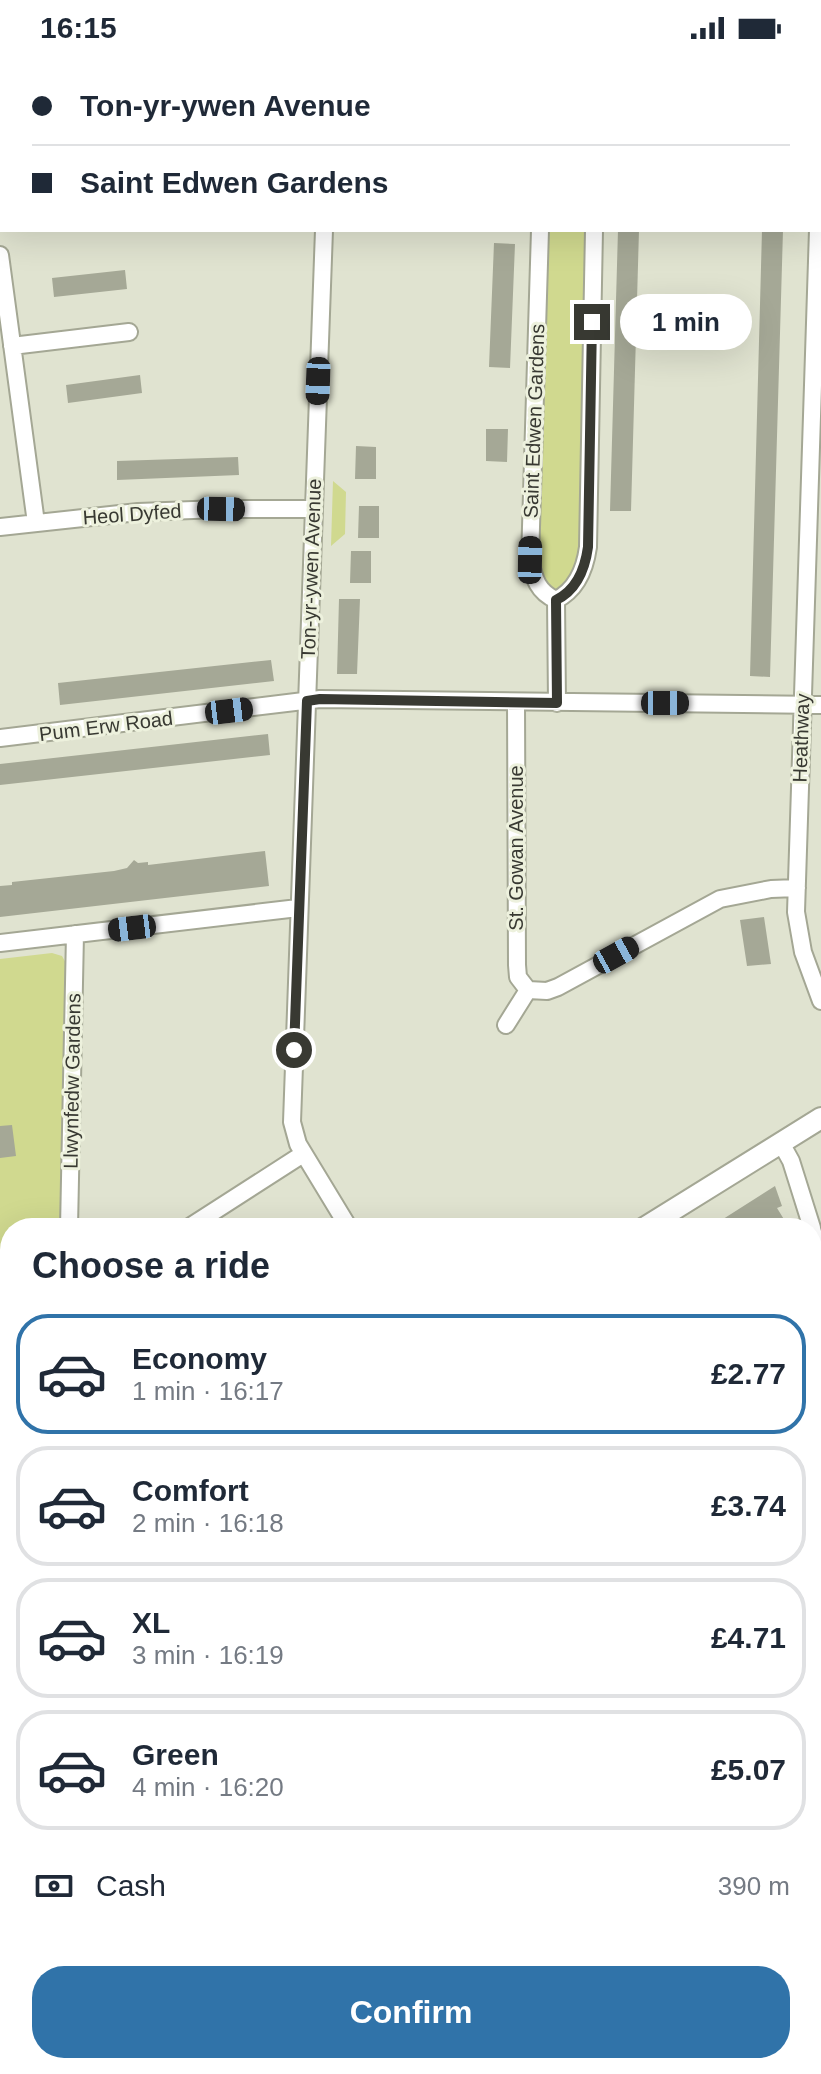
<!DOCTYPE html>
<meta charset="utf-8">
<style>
:root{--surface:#fff;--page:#f6f6f7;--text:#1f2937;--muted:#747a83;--line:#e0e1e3;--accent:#3073a9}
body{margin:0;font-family:Arial,sans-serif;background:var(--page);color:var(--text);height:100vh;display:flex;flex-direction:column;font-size:30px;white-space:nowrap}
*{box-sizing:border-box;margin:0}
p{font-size:26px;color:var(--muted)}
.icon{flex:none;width:44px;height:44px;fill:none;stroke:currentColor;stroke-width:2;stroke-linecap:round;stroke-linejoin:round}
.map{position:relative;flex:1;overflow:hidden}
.details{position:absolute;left:0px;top:1162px;width:822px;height:856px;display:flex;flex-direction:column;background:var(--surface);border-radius:32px 32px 0 0;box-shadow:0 8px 32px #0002}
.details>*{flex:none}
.top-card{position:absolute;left:0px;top:0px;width:822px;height:176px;box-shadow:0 8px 32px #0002;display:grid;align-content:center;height:176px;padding:0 32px;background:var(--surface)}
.end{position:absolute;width:36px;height:36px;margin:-18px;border:10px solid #383932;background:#fff;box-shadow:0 0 0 4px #fff}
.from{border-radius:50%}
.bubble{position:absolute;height:56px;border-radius:28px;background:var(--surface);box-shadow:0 8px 32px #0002;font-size:26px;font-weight:600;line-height:56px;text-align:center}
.car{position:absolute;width:24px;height:48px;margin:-24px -12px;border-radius:10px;box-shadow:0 0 6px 2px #0007;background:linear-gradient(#222 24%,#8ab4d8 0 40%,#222 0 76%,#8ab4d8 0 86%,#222 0)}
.top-card b{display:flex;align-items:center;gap:28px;height:76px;font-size:30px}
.top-card b+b{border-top:2px solid var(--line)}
.top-card i{width:20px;height:20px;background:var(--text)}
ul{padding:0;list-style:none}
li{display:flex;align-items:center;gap:24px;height:120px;margin:0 16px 12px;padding:0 16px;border:4px solid var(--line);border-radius:32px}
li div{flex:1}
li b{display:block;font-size:30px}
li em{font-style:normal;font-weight:600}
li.on{border-color:var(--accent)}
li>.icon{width:72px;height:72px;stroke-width:1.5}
h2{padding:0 32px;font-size:36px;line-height:96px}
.pay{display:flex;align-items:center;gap:20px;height:88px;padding:0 32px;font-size:30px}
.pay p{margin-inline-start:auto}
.cta{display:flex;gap:16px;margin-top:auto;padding:16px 32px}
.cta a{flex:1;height:92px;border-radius:32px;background:var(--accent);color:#fff;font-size:32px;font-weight:600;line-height:92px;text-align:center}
.status{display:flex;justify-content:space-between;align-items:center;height:56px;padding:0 40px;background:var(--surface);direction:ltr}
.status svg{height:22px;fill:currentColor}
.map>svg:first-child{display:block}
</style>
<div class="status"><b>16:15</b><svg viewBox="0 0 49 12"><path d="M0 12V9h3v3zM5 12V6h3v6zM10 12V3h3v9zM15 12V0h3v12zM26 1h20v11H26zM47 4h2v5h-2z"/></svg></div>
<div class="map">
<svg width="821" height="2018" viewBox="0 0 821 2018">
<rect width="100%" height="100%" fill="#e0e3d0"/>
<path fill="#d0d98f" d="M 545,174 L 589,174 L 582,493 C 579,510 572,528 556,534 L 541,524 L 535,487 Z
M 333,425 L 346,436 L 345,478 L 331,490 Z
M 52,897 L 62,900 L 67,909 L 61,1172 L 10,1172 L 10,1270 L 0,1277 L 0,903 Z"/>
<path fill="#a5a896" d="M 618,174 L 639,174 L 631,455 L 610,455 Z
M 762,174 L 783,174 L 770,621 L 750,620 Z
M 494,187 L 515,188 L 510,312 L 489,311 Z
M 125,214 L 127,233 L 54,241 L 52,222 Z
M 140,319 L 142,337 L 68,347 L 66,329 Z
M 486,373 L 508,373 L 507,406 L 486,405 Z
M 356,390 L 376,391 L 376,423 L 355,423 Z
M 238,401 L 239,419 L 117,424 L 117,405 Z
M 359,450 L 379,450 L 379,482 L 358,482 Z
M 351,495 L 371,495 L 371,527 L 350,527 Z
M 339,543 L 360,543 L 357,618 L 337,618 Z
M 271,604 L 274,625 L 60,649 L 58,627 Z
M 268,678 L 270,699 L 0,729 L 0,708 Z
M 265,795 L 269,830 L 0,861 L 0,830 L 12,829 L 12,826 L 114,815 L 127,812 L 134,804 L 138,807 L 148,806 L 148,809 Z
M 764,861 L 771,908 L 747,910 L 740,864 Z
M 12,1069 L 16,1100 L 0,1102 L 0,1070 Z
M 775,1130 L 782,1150 L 777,1152 L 785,1165 L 773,1172 L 709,1172 Z"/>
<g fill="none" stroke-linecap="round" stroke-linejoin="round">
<defs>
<path id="minor" d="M 330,2 L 331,0
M 546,2 L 546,0
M 599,2 L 599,0
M 0,111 L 2,111
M 820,120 L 821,94
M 324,174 L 292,1066 L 298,1088 L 349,1172
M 540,174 L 530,504 C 534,523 538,536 556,544 L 557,647
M 818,174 L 796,856 L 803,896 L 821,945
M 0,199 L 36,467
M 12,290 L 129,276
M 0,471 L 138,456 L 221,453 L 313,453
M 556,544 C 576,534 585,513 588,491 L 594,174
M 516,646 L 517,909 L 518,921 L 528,934 L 547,935 L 558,931 L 720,843 L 771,833 L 797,832
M 0,682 L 320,643 L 821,649
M 0,887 L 298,852
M 506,969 L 528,934
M 781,1087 L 791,1105 L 812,1172
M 69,1172 L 75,878
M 188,1172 L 303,1098
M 812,1173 L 821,1202
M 0,1293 L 10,1287
M 812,1334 L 821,1328
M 0,1801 L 10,1795
M 15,2008 L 170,2015 L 181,2008
M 353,2008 L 353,2018
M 545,2018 L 545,2008
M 723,2018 L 724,2008"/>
<path id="tertiary" d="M 644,1172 L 821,1062
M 0,1570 L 10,1564"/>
</defs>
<use href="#minor" stroke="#a4a794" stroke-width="20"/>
<use href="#tertiary" stroke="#a4a794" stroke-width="24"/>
<use href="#minor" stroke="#fff" stroke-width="16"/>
<use href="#tertiary" stroke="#fff" stroke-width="20"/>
</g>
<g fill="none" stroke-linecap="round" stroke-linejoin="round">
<path stroke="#383932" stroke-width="10" d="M 294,994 L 307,645 L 320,643 L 557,647 L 556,544 C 577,534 585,513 588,491 L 592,266"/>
</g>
<g text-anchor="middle" stroke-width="6" stroke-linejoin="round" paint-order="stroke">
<g font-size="20" fill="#383932" stroke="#edf1dd">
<text transform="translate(534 365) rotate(-88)" y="7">Saint Edwen Gardens</text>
<text transform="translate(132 458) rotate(-4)" y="7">Heol Dyfed</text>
<text transform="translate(311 513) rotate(-88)" y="7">Ton-yr-ywen Avenue</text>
<text transform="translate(106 670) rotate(-7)" y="7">Pum Erw Road</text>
<text transform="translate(801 682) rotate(-88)" y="7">Heathway</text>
<text transform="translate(516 792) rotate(-90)" y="7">St. Gowan Avenue</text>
<text transform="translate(72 1025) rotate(-89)" y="7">Llwynfedw Gardens</text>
</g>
</g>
</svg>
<i class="end from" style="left:294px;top:994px"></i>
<i class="end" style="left:592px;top:266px"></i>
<div class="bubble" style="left:620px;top:238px;width:132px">1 min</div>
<i class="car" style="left:318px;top:325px;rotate:182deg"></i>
<i class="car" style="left:221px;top:453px;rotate:91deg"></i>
<i class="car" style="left:530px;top:504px;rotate:1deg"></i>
<i class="car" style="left:665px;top:647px;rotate:90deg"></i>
<i class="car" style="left:229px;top:655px;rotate:83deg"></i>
<i class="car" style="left:132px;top:872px;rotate:263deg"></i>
<i class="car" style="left:616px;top:899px;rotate:61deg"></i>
<div class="top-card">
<b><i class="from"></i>Ton-yr-ywen Avenue</b>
<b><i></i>Saint Edwen Gardens</b>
</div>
<section class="details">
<h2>Choose a ride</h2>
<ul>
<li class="on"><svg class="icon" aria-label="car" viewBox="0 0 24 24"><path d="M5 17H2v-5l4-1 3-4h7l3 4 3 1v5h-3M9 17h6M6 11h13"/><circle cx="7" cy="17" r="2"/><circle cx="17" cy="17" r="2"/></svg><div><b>Economy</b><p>1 min · 16:17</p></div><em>£2.77</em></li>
<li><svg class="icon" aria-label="car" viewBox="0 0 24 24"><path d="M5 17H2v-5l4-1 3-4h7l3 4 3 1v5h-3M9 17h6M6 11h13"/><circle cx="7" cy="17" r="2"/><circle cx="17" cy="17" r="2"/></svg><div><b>Comfort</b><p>2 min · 16:18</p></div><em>£3.74</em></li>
<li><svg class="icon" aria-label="car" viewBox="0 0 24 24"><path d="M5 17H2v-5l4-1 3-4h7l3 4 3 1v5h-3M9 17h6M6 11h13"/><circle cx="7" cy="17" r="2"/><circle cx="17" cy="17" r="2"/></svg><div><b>XL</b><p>3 min · 16:19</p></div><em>£4.71</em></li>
<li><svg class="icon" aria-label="car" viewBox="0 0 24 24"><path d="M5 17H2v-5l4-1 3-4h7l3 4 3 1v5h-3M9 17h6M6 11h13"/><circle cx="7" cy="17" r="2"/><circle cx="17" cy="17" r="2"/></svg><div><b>Green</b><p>4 min · 16:20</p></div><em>£5.07</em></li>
</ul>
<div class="pay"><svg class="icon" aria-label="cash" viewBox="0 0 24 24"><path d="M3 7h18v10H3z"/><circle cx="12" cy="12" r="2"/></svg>Cash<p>390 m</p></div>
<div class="cta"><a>Confirm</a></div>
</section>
</div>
